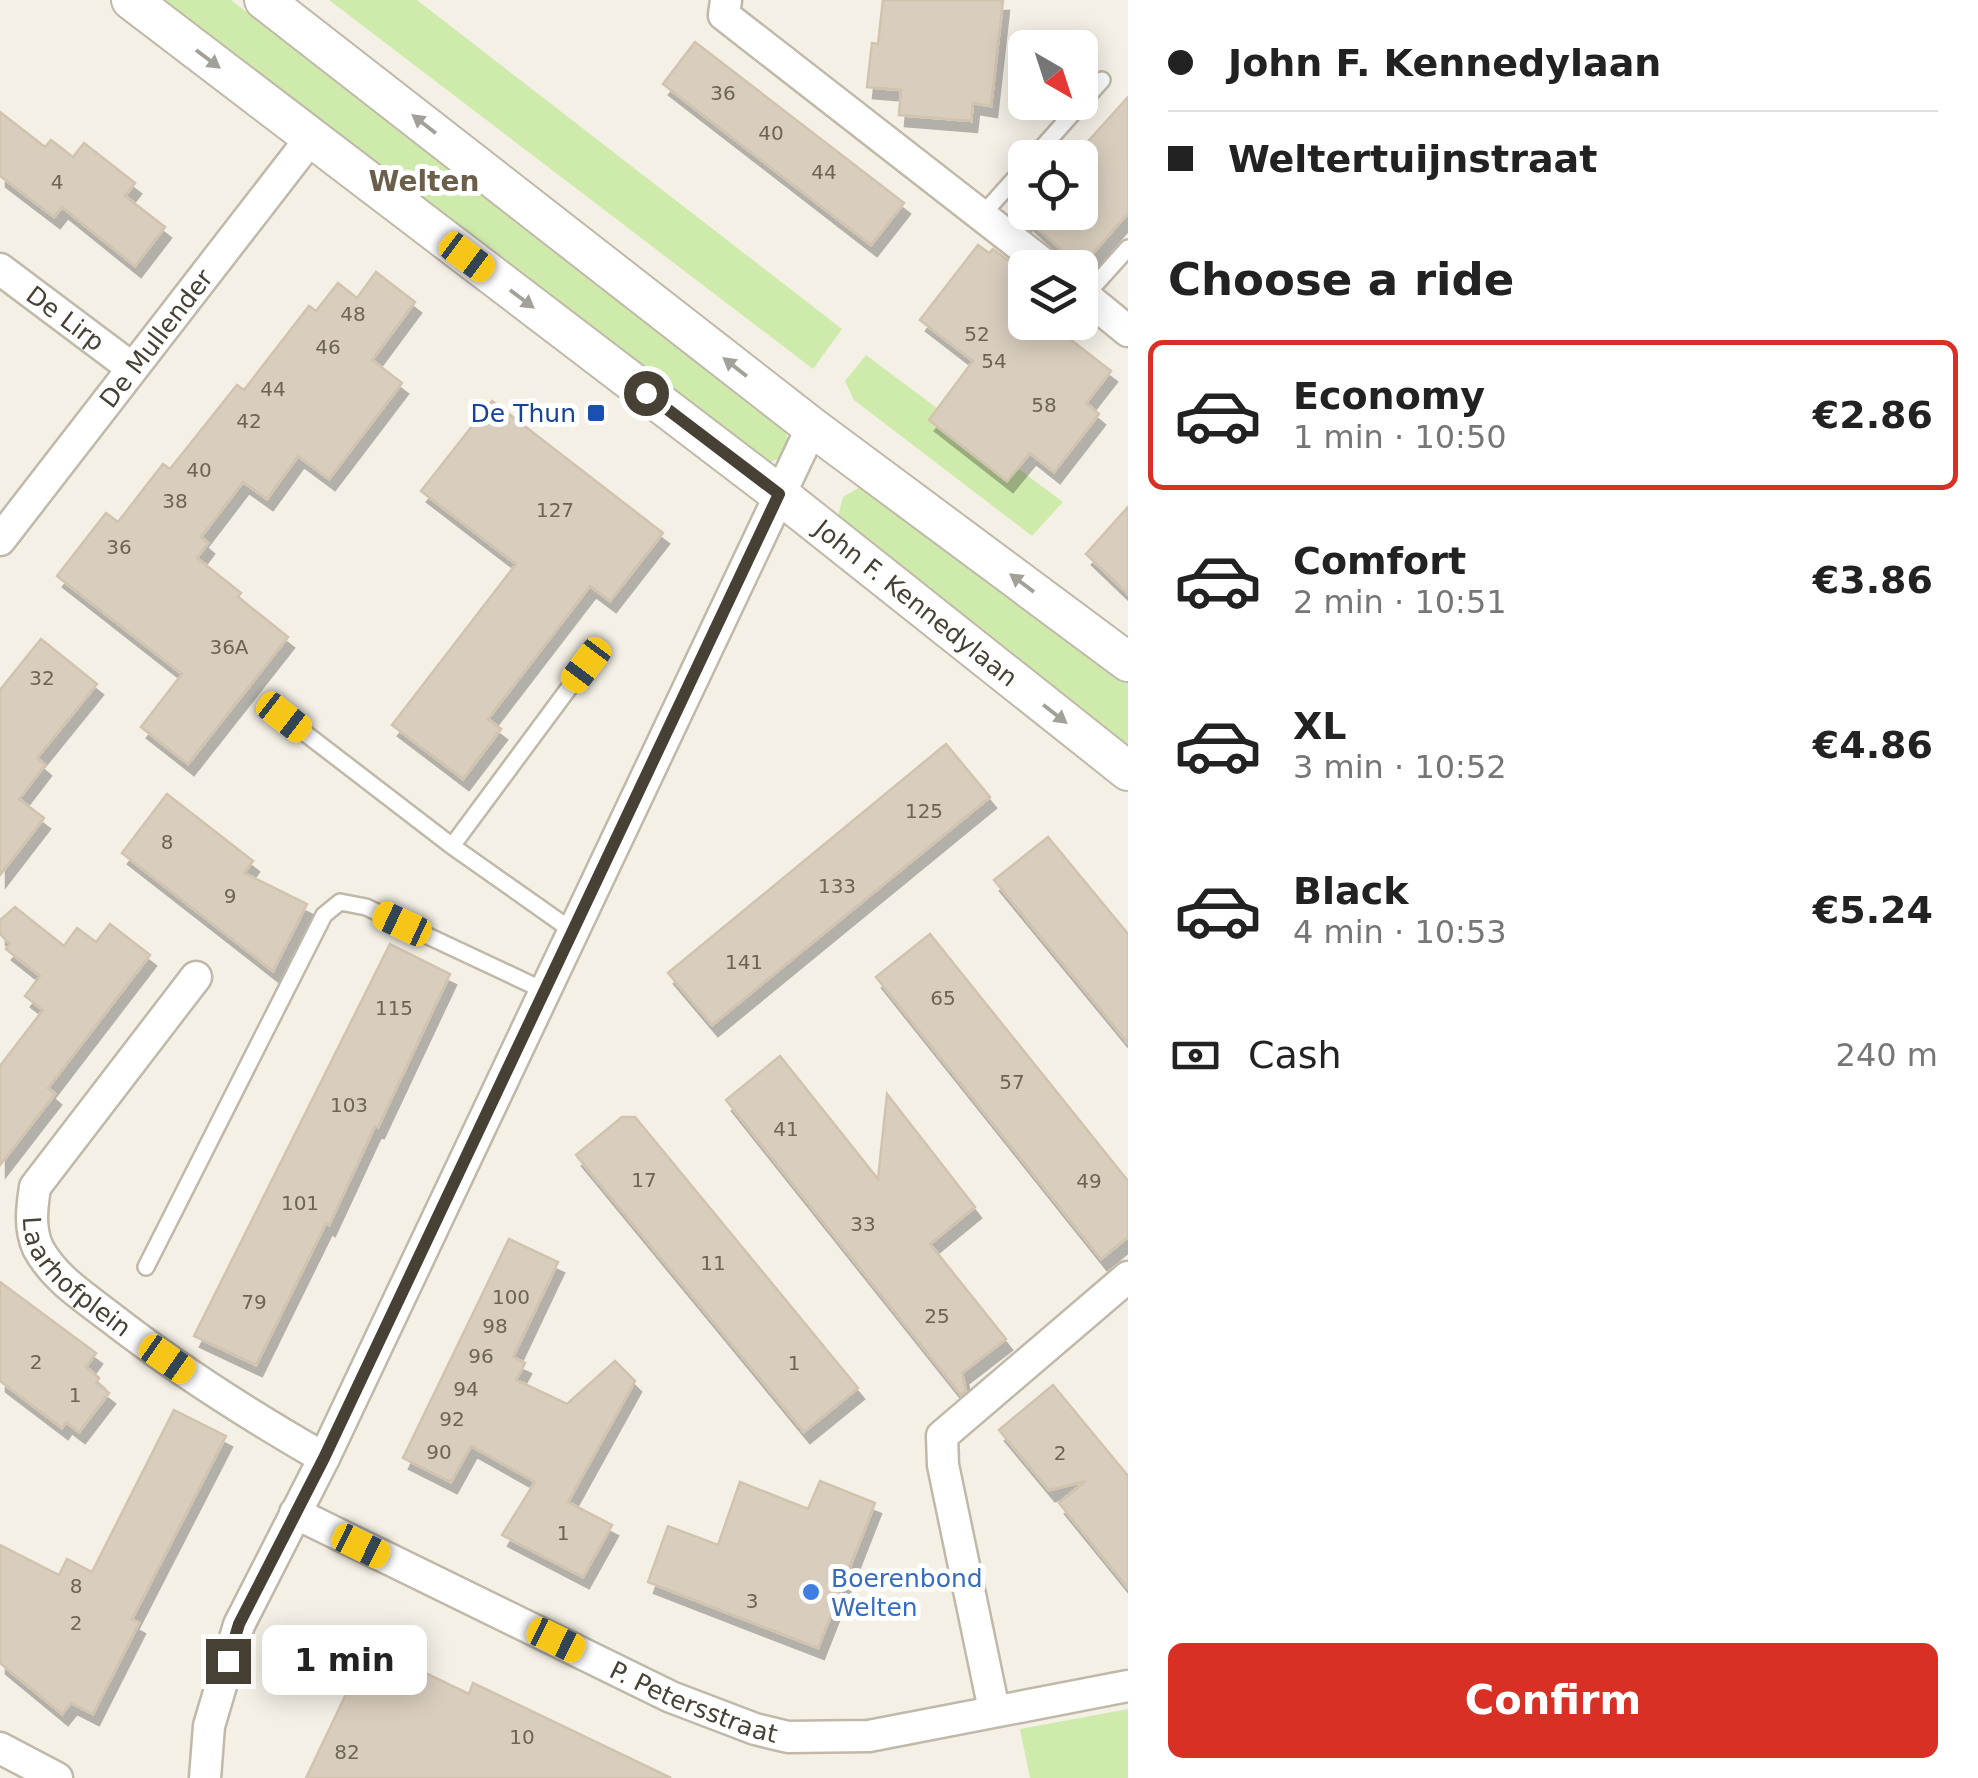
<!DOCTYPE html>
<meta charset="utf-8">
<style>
:root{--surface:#fff;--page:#f6f6f6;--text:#222;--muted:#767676;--line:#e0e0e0;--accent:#d93025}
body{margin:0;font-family:"DejaVu Sans",sans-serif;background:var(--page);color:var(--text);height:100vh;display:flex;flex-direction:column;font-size:38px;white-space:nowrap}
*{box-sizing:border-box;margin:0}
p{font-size:32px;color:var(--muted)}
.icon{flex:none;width:55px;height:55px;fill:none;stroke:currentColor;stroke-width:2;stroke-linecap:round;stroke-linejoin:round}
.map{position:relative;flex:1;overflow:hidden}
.sheet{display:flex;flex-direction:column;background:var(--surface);width:850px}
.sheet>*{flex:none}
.banner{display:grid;align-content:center;height:220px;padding:0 40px;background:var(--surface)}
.needle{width:65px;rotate:141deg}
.buttons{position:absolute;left:1008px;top:30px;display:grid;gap:20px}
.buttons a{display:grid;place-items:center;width:90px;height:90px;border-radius:15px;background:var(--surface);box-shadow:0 5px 25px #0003;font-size:50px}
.end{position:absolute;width:45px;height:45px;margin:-22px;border:12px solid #474035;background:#fff;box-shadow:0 0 0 5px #fff}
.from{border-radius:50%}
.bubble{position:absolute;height:70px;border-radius:15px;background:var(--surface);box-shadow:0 5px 25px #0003;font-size:32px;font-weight:700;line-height:70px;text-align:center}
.car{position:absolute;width:30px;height:60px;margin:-30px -15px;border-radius:12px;box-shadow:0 0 8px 2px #0007;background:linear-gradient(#f5c518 24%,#345 0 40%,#f5c518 0 76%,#345 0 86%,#f5c518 0)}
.banner b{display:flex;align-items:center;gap:35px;height:95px;font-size:38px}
.banner b+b{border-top:2px solid var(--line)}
.banner i{width:25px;height:25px;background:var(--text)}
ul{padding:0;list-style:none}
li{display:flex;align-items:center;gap:30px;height:150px;margin:0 20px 15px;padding:0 20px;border:5px solid transparent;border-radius:15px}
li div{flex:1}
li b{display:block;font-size:38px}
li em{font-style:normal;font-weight:700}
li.active{border-color:var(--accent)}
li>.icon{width:90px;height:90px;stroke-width:1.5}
h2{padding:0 40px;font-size:45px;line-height:120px}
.pay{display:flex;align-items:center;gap:25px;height:110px;padding:0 40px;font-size:38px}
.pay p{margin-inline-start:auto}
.cta{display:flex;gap:20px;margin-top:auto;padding:20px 40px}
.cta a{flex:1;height:115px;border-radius:15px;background:var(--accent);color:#fff;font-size:40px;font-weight:700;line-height:115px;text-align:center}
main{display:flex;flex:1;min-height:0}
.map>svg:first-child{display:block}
</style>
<main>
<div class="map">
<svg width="1128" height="1778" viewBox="0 0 1128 1778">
<defs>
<filter id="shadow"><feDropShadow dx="6" dy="11" stdDeviation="0" flood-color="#0004"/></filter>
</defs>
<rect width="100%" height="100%" fill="#f4f0e6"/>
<path fill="#cfebac" d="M 155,0 L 231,0 L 783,425 L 789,442 C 782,459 774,464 756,462 Z
M 329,0 L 417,0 L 842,329 L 813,369 Z
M 866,355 L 1063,502 L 1032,536 L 854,400 L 845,381 Z
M 860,487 L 876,489 L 1128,683 L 1128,753 L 846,532 L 838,516 L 843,497 Z
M 1128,1709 L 1128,1778 L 1030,1778 L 1020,1729 Z"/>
<path fill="#d9cebe" stroke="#d1c3ae" stroke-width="2.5" filter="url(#shadow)" d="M 883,0 L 1003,0 L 991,106 L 973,103 L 971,121 L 899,115 L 901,90 L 867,87 L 872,43 L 878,44 Z
M 695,42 L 904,203 L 871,245 L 663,84 Z
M 1128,97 L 1128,213 L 1081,267 L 1025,217 L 1025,226 L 1018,220 L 1025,211 L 1080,212 L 1080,158 L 1073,158 Z
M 0,112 L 45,147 L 51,140 L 73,157 L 84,143 L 135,183 L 125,196 L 165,227 L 135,266 L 62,207 L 54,217 L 0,176 Z
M 978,245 L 989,253 L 993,249 L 1025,273 L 1025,322 L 1048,322 L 1111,371 L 1086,403 L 1099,414 L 1054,472 L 1030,453 L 1007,481 L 929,420 L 973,361 L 920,320 Z
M 376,272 L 415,302 L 372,360 L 402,383 L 329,479 L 298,456 L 267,499 L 243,482 L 201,537 L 208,543 L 197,558 L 241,593 L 238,597 L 288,637 L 188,764 L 141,727 L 182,674 L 57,576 L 106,513 L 118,522 L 163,464 L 170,469 L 237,385 L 244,390 L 309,306 L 316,311 L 338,283 L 357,298 Z
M 492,401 L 663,533 L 610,601 L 590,586 L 488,719 L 501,729 L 463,779 L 392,725 L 516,564 L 421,491 Z
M 1128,507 L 1128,594 L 1086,554 Z
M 41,639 L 97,684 L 37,758 L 45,765 L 19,799 L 44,818 L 0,875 L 0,690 Z
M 946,744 L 990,797 L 712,1025 L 668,973 Z
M 167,794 L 253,861 L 244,873 L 307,904 L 273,971 L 122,853 Z
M 1048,837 L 1128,934 L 1128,1043 L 994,880 Z
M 15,907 L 64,946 L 77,928 L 96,942 L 110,924 L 150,955 L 48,1088 L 55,1094 L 0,1165 L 0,1066 L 43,1010 L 25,996 L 40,976 L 6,949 L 10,944 L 0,934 L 0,920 Z
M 930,934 L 1128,1181 L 1128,1237 L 1101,1259 L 876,977 Z
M 390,944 L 450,974 L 378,1127 L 375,1126 L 329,1225 L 326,1223 L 256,1365 L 194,1336 Z
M 780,1056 L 878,1179 L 887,1094 L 975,1207 L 930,1244 L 1006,1339 L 962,1373 L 966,1391 L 961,1395 L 726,1100 Z
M 622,1117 L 635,1117 L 858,1388 L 804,1432 L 576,1155 Z
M 509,1239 L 558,1262 L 513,1357 L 525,1363 L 516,1380 L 567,1404 L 615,1361 L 635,1381 L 568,1502 L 612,1525 L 583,1577 L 502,1535 L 535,1482 L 471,1446 L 451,1482 L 403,1458 Z
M 0,1282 L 96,1353 L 86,1367 L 99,1378 L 96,1383 L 109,1393 L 79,1432 L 66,1422 L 62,1428 L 0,1381 Z
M 1053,1385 L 1128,1476 L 1128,1588 L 1059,1503 L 1086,1481 L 1049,1490 L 999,1430 Z
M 174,1410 L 226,1436 L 132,1619 L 139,1623 L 93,1714 L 71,1703 L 62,1714 L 0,1663 L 0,1545 L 59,1575 L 67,1559 L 92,1572 Z
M 820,1481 L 875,1503 L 818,1648 L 648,1582 L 668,1526 L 718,1545 L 740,1482 L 808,1509 Z
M 369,1646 L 469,1694 L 473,1683 L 671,1778 L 306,1778 Z"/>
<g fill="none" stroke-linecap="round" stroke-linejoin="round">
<defs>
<path id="service" d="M 1033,158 L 1102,80
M 983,214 L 1025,167
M 1085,296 L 1128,248
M 284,717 L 452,846 L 574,932
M 452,846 L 586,665
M 146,1267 L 324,915 L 340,902 L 366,907 L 545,991"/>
<g id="minor">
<path d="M 726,0 L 724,15 L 1049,268"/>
<path id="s1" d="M 0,269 L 132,368"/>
<path d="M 1080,292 L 1128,331"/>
<path id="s2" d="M 0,540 L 311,138"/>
<path id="s3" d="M 196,977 L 35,1187 C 32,1207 29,1228 38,1248 C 54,1278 83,1296 110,1317 C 178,1370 249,1415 324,1458"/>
<path id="s4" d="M 295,1513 L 671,1697 L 755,1729 L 788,1737 L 869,1736 L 1128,1686"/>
<path d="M 994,1710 L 943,1465 L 942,1436 L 1128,1277"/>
<path d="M 0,1748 L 57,1778"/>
<path d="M 205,1778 L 209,1726 L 239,1625 L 324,1458 L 812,427"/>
</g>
<g id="tertiary">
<path id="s5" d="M 131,0 L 779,494 L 1128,771"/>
<path d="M 264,0 L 812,427 L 1128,662"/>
</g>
</defs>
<use href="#service" stroke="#c0b8a8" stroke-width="20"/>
<use href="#minor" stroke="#c0b8a8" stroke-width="35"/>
<use href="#tertiary" stroke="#c0b8a8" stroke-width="42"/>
<use href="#service" stroke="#fff" stroke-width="15"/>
<use href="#minor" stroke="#fff" stroke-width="30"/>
<use href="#tertiary" stroke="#fff" stroke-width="38"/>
</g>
<defs><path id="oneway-solid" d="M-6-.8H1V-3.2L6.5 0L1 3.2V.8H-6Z" transform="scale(2.5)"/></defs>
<g fill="#a3a09a">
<use href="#oneway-solid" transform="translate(208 59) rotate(37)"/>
<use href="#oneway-solid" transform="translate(424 124) rotate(-142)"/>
<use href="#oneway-solid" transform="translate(522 299) rotate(37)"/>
<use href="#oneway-solid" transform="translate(735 367) rotate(-142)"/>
<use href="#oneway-solid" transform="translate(1022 583) rotate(-143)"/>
<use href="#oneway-solid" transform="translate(1055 714) rotate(38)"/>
</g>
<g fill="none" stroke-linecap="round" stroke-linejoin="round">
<path stroke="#474035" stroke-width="12" d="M 228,1661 L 239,1624 L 324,1458 L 779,494 L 646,393"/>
</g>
<rect fill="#1a4fb4" stroke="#fff" stroke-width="4" x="586" y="403" width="20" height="20" rx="5"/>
<circle fill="#3f7fe0" stroke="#fff" stroke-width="4" cx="811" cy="1592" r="10"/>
<g text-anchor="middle" stroke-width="10" stroke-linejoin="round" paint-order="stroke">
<g font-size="20" fill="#6c6457">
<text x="723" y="100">36</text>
<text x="771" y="140">40</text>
<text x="824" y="179">44</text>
<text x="57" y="189">4</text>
<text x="353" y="321">48</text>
<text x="977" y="341">52</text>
<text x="328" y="354">46</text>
<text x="994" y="368">54</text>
<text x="273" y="396">44</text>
<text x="1044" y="412">58</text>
<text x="249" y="428">42</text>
<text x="199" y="477">40</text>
<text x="175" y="508">38</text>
<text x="555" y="517">127</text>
<text x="119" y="554">36</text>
<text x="229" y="654">36A</text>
<text x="42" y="685">32</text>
<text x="924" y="818">125</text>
<text x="167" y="849">8</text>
<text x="837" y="893">133</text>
<text x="230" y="903">9</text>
<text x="744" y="969">141</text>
<text x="943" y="1005">65</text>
<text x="394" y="1015">115</text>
<text x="1012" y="1089">57</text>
<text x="349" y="1112">103</text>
<text x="786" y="1136">41</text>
<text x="644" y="1187">17</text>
<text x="1089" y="1188">49</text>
<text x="300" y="1210">101</text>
<text x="863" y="1231">33</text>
<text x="713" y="1270">11</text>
<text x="511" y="1304">100</text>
<text x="254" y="1309">79</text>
<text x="937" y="1323">25</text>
<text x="495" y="1333">98</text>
<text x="481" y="1363">96</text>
<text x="36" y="1369">2</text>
<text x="794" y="1370">1</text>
<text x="466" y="1396">94</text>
<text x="75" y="1402">1</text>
<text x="452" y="1426">92</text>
<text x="439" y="1459">90</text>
<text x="1060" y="1460">2</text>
<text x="563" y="1540">1</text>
<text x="76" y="1593">8</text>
<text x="752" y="1608">3</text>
<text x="76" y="1630">2</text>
<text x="522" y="1744">10</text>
<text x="347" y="1759">82</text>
</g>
<g font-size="25" fill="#474035" stroke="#fff">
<text dy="9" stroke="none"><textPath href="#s1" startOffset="82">De Lirp</textPath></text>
<text dy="9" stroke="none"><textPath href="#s2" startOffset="255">De Mullender</textPath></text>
<text dy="9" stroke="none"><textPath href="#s5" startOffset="990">John F. Kennedylaan</textPath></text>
<text dy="9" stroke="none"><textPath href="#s3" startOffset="372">Laarhofplein</textPath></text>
<text dy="9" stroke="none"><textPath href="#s4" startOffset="442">P. Petersstraat</textPath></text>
</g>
<g font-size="25" fill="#164399" stroke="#fff" text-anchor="end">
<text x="576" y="422">De Thun</text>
</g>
<g font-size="25" fill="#366cbe" stroke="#fff" text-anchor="start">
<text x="831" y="1587">Boerenbond<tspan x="831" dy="29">Welten</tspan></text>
</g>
<g font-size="28" font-weight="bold" fill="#6b5e4b" stroke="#fff">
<text x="424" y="191">Welten</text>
</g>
</g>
</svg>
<div class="buttons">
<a><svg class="needle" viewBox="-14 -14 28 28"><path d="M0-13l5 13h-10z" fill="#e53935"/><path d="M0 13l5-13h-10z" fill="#767676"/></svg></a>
<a><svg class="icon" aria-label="locate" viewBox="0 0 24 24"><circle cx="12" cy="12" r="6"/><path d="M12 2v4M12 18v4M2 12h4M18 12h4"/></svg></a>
<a><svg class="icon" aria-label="layers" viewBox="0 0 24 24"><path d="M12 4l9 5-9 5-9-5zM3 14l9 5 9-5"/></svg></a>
</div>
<i class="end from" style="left:646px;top:393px"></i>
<i class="end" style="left:228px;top:1661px"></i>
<div class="bubble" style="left:262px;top:1625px;width:165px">1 min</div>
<i class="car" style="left:467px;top:257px;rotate:127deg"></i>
<i class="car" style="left:586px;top:665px;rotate:217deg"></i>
<i class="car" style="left:284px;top:717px;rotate:128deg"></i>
<i class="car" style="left:402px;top:924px;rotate:295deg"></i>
<i class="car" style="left:167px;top:1359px;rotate:125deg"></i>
<i class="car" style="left:361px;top:1546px;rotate:116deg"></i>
<i class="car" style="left:556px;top:1640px;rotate:116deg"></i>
</div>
<section class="sheet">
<div class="banner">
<b><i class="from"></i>John F. Kennedylaan</b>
<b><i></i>Weltertuijnstraat</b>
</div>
<h2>Choose a ride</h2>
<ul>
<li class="active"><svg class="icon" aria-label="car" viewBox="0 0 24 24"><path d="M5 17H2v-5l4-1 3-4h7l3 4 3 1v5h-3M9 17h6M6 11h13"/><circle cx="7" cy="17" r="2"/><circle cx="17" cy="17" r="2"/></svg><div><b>Economy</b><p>1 min · 10:50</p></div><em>€2.86</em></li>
<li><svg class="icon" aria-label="car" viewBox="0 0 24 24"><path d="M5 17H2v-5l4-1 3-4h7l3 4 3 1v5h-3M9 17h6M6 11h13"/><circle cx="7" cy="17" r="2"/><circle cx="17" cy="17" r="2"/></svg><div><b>Comfort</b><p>2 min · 10:51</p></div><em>€3.86</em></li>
<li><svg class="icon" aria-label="car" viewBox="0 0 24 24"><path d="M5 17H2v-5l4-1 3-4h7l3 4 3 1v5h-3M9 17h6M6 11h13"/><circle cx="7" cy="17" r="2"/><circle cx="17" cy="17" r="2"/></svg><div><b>XL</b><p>3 min · 10:52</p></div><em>€4.86</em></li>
<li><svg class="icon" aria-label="car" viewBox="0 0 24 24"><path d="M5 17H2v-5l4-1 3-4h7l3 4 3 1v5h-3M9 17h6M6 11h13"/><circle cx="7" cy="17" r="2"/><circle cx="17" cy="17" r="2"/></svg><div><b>Black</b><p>4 min · 10:53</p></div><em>€5.24</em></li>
</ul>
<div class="pay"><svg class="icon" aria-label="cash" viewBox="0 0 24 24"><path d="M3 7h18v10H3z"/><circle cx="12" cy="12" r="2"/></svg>Cash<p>240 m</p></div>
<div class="cta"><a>Confirm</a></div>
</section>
</main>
